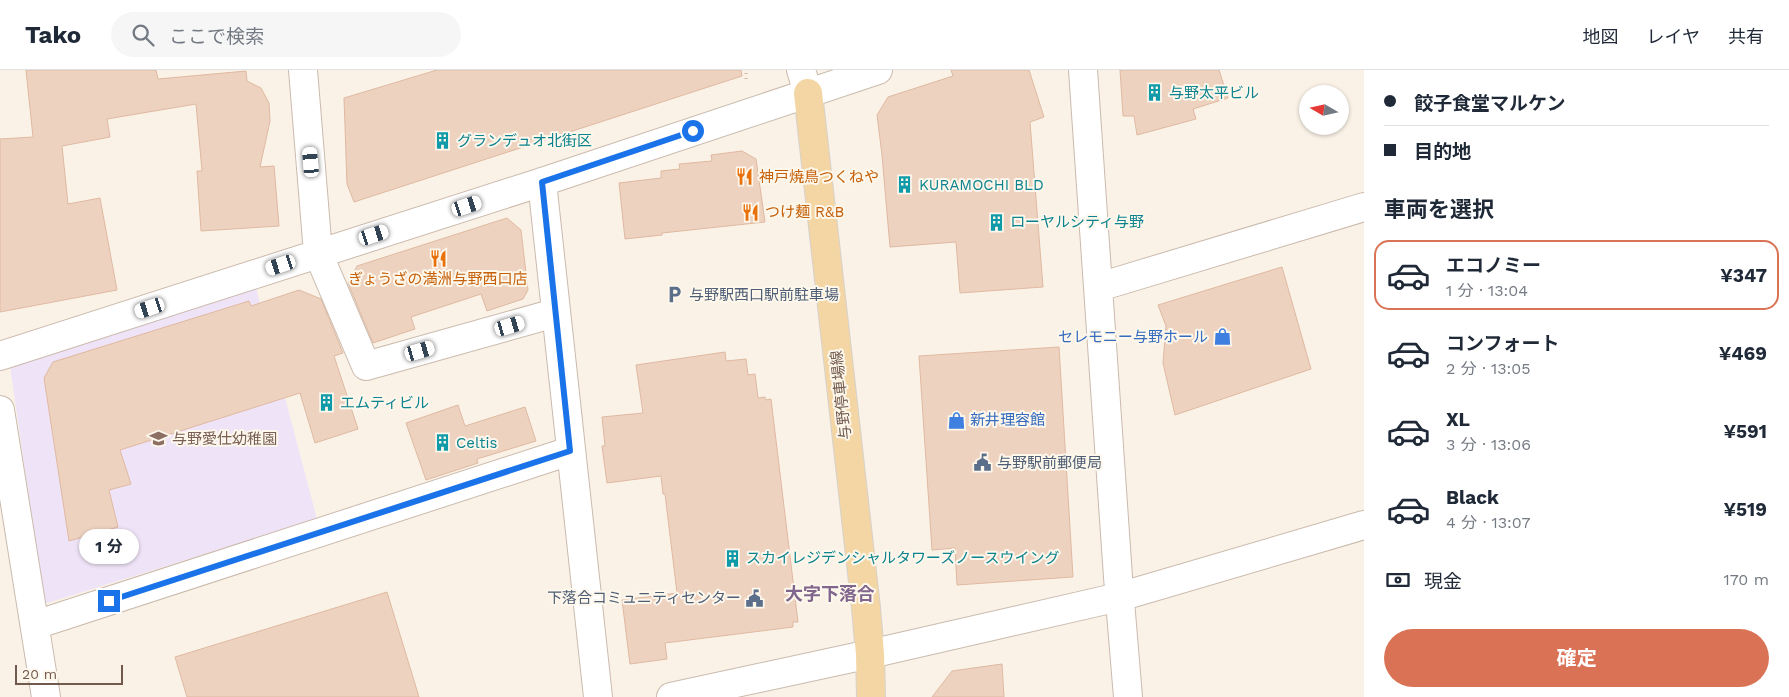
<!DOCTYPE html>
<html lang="ja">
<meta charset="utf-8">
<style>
:root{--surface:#fff;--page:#f6f6f7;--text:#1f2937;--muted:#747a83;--line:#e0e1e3;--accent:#da7355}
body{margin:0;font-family:"Work Sans","Noto Sans JP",sans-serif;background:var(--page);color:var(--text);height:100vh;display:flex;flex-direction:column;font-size:19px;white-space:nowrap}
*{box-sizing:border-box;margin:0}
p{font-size:16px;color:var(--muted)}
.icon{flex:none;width:28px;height:28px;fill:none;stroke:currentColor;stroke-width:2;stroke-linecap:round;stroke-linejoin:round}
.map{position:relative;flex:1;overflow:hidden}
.sheet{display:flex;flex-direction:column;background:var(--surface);width:425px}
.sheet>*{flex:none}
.guide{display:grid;align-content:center;height:110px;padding:0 20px;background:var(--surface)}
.needle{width:32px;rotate:279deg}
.buttons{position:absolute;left:1299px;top:15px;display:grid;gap:10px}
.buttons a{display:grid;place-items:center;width:50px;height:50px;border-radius:50%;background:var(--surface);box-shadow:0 1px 4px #0004;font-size:25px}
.scale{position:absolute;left:15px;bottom:12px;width:108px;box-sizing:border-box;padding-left:5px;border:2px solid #715a4d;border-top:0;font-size:14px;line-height:18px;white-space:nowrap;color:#715a4d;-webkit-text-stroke:4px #fdf7ec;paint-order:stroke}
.end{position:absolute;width:22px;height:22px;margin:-11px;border:6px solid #1a73e8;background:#fff;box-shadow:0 0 0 2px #fff}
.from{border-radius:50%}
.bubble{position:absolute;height:35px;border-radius:18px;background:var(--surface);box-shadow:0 1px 4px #0004;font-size:16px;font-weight:700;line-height:35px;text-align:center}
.car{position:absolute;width:15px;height:30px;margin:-15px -8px;border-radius:6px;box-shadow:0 0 4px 1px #0007;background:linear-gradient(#fff 24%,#345 0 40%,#fff 0 76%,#345 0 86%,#fff 0)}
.guide b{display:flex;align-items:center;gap:18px;height:48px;font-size:19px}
.guide b+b{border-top:1px solid var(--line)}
.guide i{width:12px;height:12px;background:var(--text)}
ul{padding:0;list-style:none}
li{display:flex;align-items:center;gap:15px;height:70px;margin:0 10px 8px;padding:0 10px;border:2px solid transparent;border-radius:15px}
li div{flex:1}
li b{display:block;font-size:19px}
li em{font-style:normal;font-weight:700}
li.on{border-color:var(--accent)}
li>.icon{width:45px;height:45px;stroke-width:1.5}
h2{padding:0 20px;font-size:22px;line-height:60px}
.pay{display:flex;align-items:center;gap:12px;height:55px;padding:0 20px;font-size:19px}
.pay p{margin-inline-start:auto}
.cta{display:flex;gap:10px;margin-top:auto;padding:10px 20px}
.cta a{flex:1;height:58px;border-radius:30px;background:var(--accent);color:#fff;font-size:20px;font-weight:700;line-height:58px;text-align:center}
header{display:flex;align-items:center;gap:30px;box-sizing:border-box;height:70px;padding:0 25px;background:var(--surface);border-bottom:1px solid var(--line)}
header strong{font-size:24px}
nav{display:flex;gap:28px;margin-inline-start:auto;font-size:18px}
.search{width:350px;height:45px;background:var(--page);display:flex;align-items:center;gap:12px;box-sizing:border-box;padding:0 18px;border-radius:28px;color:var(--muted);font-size:19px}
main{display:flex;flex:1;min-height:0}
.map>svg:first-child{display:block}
</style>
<header>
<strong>Tako</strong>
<div class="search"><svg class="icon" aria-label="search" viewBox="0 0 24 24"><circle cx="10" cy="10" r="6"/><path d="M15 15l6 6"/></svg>ここで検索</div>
<nav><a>地図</a><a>レイヤ</a><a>共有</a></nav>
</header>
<main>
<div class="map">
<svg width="1364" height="627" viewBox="0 0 1364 627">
<rect width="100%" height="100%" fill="#faf2e6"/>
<path fill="#efe3f7" d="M 255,214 L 317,449 L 44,534 L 9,289 Z"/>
<path fill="#eed2c0" stroke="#dfb9a1" d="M 26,0 L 156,0 L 158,9 L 246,1 L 247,11 L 261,18 L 269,33 L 270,51 L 260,97 L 274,96 L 279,156 L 201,161 L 197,101 L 202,101 L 196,34 L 107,49 L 110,67 L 62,76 L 68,134 L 100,128 L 117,220 L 0,242 L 0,69 L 33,67 Z
M 437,0 L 741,0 L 742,6 L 354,132 L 347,114 L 344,28 Z
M 951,0 L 1029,0 L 1044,47 L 1030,52 L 1043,217 L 960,223 L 956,172 L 890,177 L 882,85 L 877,45 L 888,27 L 953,6 Z
M 1120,0 L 1219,0 L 1228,28 L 1193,39 L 1196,49 L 1137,65 L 1134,46 L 1123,46 Z
M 742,81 L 756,89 L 765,152 L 662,163 L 662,165 L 625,169 L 619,113 L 661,108 L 661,101 L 680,99 L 679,94 L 712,91 L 711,85 Z
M 507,148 L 521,160 L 528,220 L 523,229 L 487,241 L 481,224 L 411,247 L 415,259 L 373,273 L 348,213 L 357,196 Z
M 1282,197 L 1311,299 L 1175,345 L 1163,293 L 1166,256 L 1158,235 Z
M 299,220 L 321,229 L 343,283 L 334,286 L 358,359 L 315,373 L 300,323 L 120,380 L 131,414 L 109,420 L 118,457 L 69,471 L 44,308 L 53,292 L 249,231 L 251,236 Z
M 1059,277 L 1073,507 L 957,515 L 955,478 L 932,480 L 919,286 Z
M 725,282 L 726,291 L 746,289 L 748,305 L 755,304 L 758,328 L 765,327 L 766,330 L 771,329 L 798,552 L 793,552 L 793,557 L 665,573 L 667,589 L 630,594 L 622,530 L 677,523 L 665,424 L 663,424 L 661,406 L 607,413 L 602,376 L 605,376 L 602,347 L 643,343 L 636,295 Z
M 458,335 L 465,356 L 525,337 L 536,371 L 477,389 L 478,393 L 426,410 L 406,353 Z
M 387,522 L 419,627 L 187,627 L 175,587 Z
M 1002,594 L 1004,627 L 932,627 L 952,601 Z"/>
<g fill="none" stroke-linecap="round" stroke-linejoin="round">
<defs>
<path id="minor" d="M 303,0 L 318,183 L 366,296 L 555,243
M 801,0 L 808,23
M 1083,0 L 1118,507 L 1128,627
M 542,112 L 598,627
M 1099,217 L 1364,137
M 0,286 L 542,112 L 878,0
M 0,340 L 46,627
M 35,555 L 570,381
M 671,627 L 870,584 L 1119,527 L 1364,455"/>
<path id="major" d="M 808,23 L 866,538 L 870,584 L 871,627"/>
</defs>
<use href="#minor" stroke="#cbbaad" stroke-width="30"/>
<use href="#major" stroke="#d7d1cd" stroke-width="30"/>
<path stroke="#d2b5a3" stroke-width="3" stroke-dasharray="1 4" stroke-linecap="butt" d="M 746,9 L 746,0"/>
<use href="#minor" stroke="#fff" stroke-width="28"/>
<use href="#major" stroke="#f4d6a4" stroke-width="28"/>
</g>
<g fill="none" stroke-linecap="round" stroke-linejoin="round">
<path stroke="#1a73e8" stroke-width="6" d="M 109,531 L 570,381 L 542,112 L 693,61"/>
</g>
<defs>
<symbol id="building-bare" viewBox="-9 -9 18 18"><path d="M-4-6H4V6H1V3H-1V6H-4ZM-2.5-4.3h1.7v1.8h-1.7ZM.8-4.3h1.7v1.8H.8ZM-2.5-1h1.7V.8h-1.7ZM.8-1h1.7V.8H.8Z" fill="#0f9aa8" stroke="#fdf7ec" stroke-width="2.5" paint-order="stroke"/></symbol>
<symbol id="restaurant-bare" viewBox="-9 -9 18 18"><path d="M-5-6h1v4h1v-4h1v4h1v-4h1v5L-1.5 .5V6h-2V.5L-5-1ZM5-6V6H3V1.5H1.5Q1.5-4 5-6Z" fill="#e8710a" stroke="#fdf7ec" stroke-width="2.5" paint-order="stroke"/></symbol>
<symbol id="parking-bare" viewBox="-9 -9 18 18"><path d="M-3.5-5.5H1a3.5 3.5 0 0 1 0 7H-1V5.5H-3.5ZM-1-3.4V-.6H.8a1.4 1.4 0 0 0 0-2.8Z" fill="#5c6f8a" stroke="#fdf7ec" stroke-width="2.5" paint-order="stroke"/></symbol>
<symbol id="shop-bare" viewBox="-9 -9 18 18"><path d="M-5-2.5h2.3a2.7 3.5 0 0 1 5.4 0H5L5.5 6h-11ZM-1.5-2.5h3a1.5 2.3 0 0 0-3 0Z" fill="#3f7fe0" stroke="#fdf7ec" stroke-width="2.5" paint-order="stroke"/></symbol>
<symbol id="school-bare" viewBox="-9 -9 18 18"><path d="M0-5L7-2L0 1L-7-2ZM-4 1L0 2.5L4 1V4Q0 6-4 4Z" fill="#8d6e63" stroke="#fdf7ec" stroke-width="2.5" paint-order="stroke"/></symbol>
<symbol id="civic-bare" viewBox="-9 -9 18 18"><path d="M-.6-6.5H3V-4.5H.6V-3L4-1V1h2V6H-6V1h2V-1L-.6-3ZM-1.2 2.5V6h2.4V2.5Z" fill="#5c6f8a" stroke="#fdf7ec" stroke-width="2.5" paint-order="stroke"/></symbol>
</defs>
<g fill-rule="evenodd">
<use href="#building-bare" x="1142" y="10" width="25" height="25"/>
<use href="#building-bare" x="430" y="58" width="25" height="25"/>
<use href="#restaurant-bare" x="732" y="94" width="25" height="25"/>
<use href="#building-bare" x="892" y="102" width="25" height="25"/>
<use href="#restaurant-bare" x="738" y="130" width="25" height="25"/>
<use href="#building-bare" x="984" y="140" width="25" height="25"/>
<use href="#restaurant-bare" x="426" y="176" width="25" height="25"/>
<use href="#parking-bare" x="662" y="212" width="25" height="25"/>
<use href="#shop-bare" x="1210" y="254" width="25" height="25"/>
<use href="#building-bare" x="314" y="320" width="25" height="25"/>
<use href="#shop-bare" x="944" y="338" width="25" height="25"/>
<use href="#school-bare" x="146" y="356" width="25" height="25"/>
<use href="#building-bare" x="430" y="360" width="25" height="25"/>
<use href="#civic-bare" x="970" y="380" width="25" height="25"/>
<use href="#building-bare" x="720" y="476" width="25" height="25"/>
<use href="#civic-bare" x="742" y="516" width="25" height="25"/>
</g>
<g text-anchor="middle" stroke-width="4" stroke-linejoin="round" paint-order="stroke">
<g font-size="15" fill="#0d838f" stroke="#fdf7ec" text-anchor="start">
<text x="1169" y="28">与野太平ビル</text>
<text x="457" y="76">グランデュオ北街区</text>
<text x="919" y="120">KURAMOCHI BLD</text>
<text x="1010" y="157">ローヤルシティ与野</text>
<text x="340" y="338">エムティビル</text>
<text x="456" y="378">Celtis</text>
<text x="746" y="493">スカイレジデンシャルタワーズノースウイング</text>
</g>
<g font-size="15" fill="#c56008" stroke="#fdf7ec" text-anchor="start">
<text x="759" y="112">神戸焼鳥つくねや</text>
<text x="765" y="147">つけ麺 R&amp;B</text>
<text x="438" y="214" text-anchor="middle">ぎょうざの満洲与野西口店</text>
</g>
<g font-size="15" fill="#4e5e75" stroke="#fdf7ec" text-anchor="start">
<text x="689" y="230">与野駅西口駅前駐車場</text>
<text x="997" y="398">与野駅前郵便局</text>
<text x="741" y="533" text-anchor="end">下落合コミュニティセンター</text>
</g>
<g font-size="15" fill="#366cbe" stroke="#fdf7ec" text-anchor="end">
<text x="1208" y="272">セレモニー与野ホール</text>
<text x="970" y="355" text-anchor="start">新井理容館</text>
</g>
<g font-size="15" fill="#715a4d" stroke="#fdf7ec">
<text transform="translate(841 325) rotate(-96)" y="5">与野停車場線</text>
</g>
<g font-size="15" fill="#785e54" stroke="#fdf7ec" text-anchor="start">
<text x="172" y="374">与野愛仕幼稚園</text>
</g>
<g font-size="18" font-weight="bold" fill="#80658d" stroke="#fdf7ec">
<text x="830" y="530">大字下落合</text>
</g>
</g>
</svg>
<div class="buttons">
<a><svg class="needle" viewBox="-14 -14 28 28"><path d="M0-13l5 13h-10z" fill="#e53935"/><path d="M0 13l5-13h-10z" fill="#747a83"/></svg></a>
</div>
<div class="scale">20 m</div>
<i class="end from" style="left:693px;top:61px"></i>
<i class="end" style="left:109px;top:531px"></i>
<div class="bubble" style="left:79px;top:459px;width:60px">1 分</div>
<i class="car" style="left:311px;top:92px;rotate:355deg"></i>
<i class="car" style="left:467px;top:136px;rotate:72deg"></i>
<i class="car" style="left:374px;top:165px;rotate:72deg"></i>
<i class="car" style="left:281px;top:195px;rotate:252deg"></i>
<i class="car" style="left:150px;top:238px;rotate:252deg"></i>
<i class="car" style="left:510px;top:256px;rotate:74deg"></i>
<i class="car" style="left:420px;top:281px;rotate:74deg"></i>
</div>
<section class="sheet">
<div class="guide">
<b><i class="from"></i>餃子食堂マルケン</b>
<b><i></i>目的地</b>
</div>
<h2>車両を選択</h2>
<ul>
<li class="on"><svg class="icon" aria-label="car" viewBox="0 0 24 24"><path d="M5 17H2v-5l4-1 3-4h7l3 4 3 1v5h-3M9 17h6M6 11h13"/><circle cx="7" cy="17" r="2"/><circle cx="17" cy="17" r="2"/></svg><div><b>エコノミー</b><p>1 分 · 13:04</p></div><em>¥347</em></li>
<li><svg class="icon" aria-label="car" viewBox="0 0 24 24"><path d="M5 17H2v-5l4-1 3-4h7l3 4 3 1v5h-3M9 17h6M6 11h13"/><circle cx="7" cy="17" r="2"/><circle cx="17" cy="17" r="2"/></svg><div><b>コンフォート</b><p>2 分 · 13:05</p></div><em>¥469</em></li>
<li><svg class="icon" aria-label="car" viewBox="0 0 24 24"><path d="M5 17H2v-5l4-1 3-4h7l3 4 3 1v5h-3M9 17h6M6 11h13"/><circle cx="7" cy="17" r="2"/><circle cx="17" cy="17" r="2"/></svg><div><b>XL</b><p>3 分 · 13:06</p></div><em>¥591</em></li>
<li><svg class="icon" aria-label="car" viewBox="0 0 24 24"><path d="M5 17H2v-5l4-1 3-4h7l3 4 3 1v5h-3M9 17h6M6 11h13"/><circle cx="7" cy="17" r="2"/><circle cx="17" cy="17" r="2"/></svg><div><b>Black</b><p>4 分 · 13:07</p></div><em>¥519</em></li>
</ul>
<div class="pay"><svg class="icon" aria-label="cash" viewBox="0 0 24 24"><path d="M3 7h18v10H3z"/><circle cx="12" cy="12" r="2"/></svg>現金<p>170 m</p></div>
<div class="cta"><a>確定</a></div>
</section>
</main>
